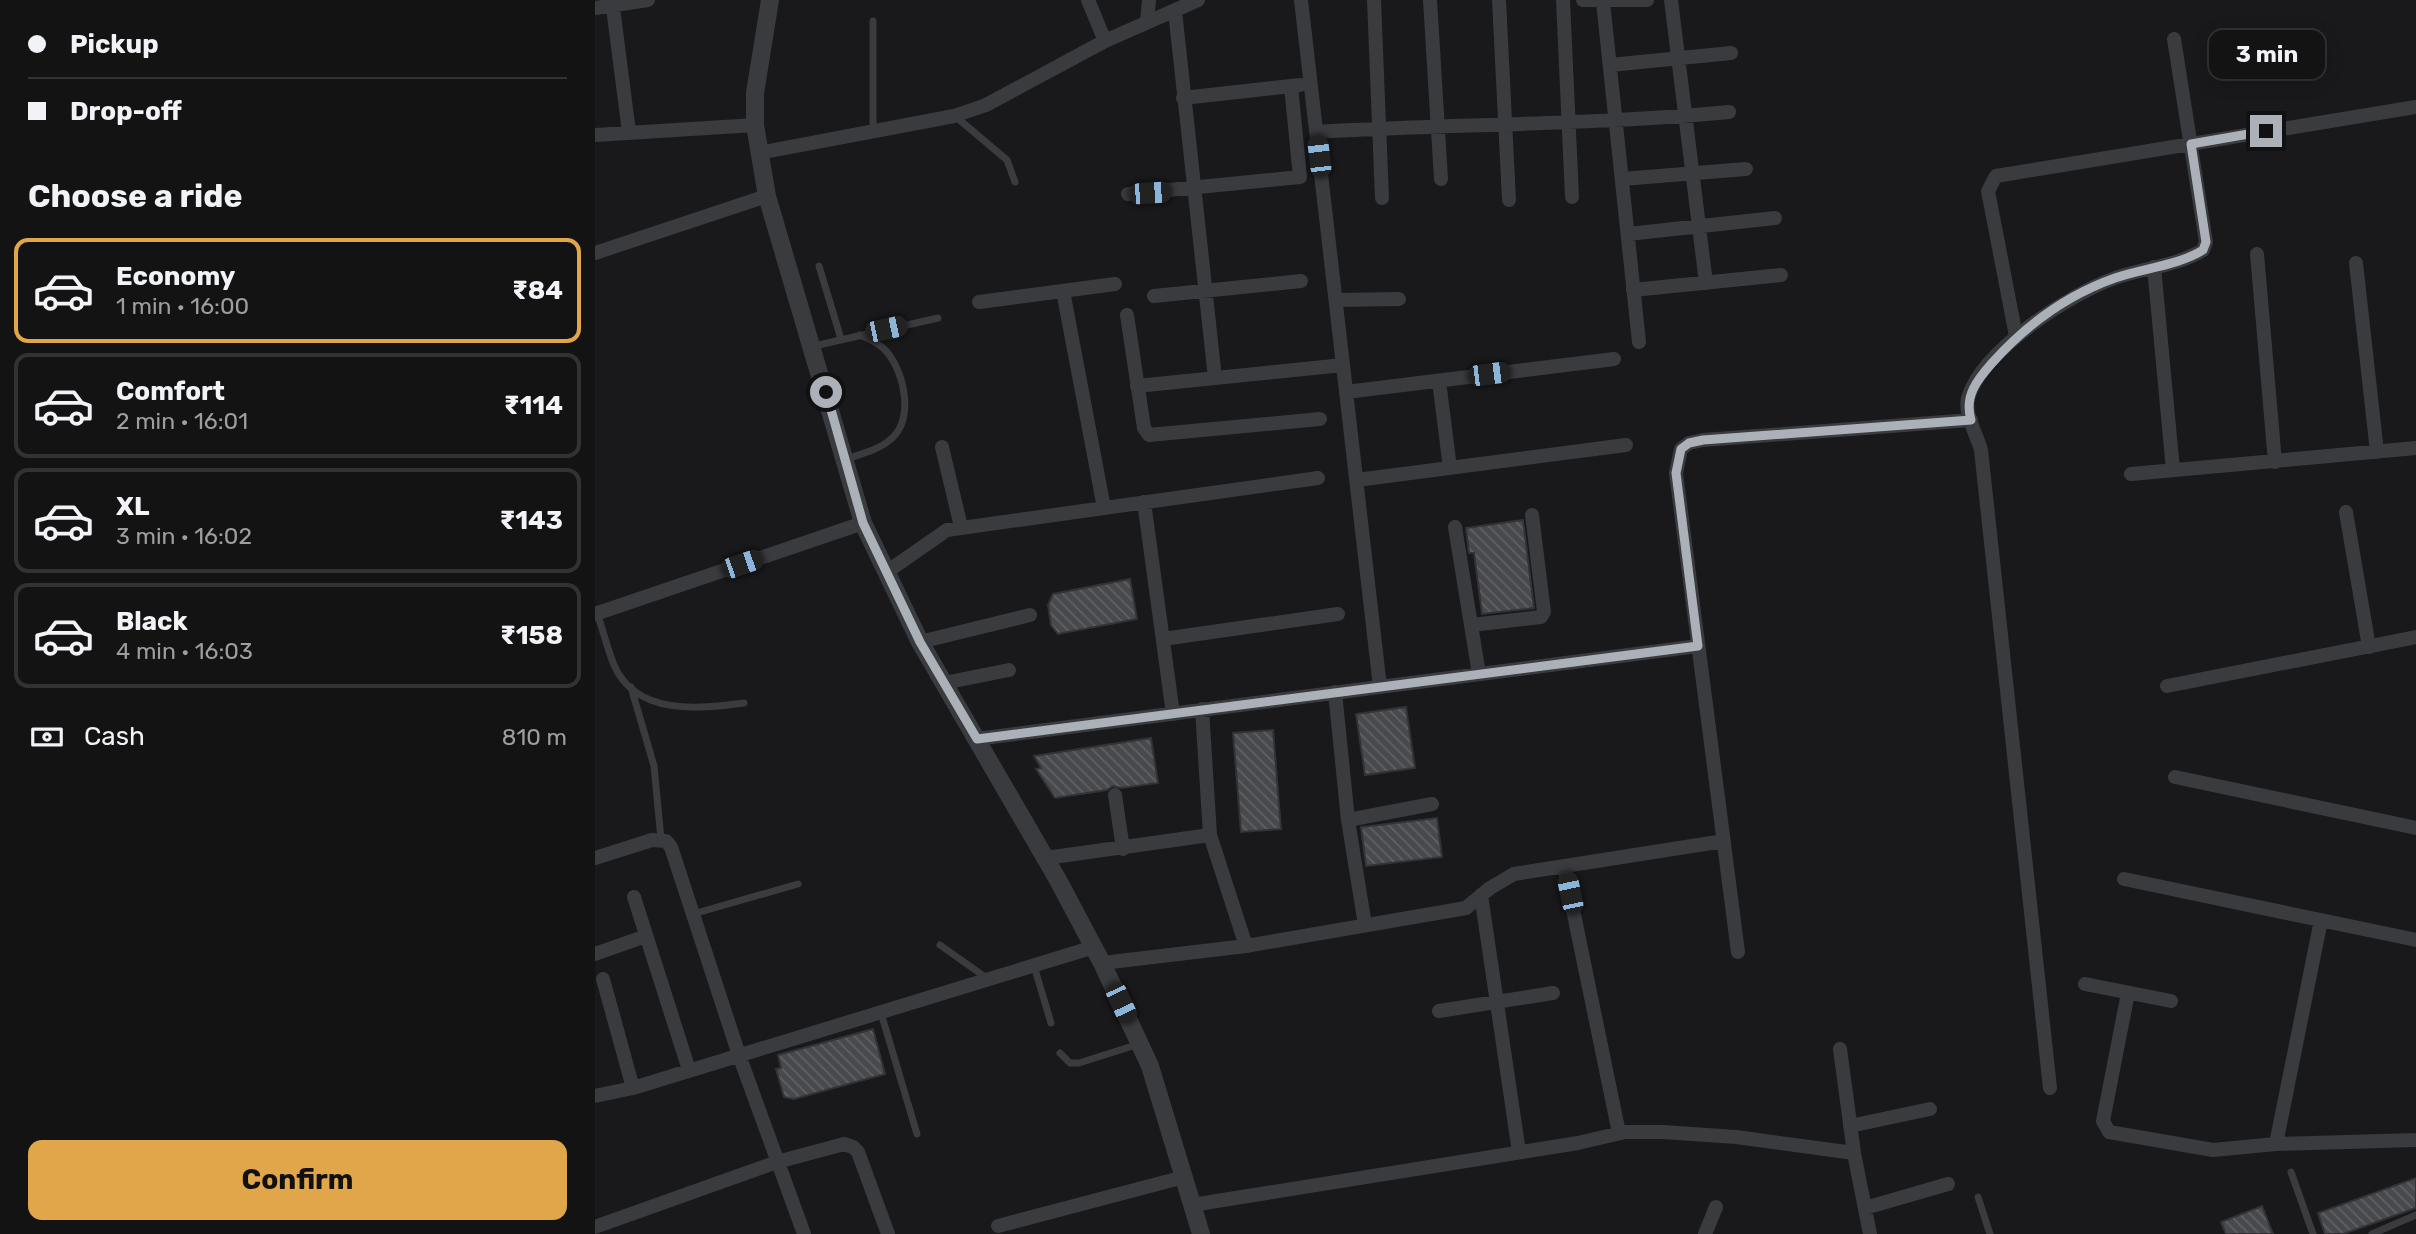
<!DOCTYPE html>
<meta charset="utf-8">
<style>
:root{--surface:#131314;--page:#1c1c1d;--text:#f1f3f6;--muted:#9d9ea0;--line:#323234;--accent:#e1a54a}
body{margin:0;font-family:Rubik,sans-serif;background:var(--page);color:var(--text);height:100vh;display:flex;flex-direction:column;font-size:26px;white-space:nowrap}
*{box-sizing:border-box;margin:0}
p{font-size:23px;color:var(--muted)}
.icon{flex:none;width:38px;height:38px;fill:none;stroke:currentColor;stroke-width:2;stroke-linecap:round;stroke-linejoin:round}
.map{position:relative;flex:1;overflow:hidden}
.side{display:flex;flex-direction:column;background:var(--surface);width:595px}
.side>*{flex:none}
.guide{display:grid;align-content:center;height:154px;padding:0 28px;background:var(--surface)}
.end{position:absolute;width:32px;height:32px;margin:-16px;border:9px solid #acb1b9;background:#111;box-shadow:0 0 0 4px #111}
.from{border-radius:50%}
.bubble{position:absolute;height:49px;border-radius:14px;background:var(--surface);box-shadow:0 4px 18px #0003,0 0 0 2px var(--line);font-size:23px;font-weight:700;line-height:49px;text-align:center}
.car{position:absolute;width:21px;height:42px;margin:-21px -10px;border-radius:9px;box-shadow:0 0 5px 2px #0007;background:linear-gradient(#222 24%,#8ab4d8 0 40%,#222 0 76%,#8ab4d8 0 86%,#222 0)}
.guide b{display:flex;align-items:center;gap:24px;height:66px;font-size:26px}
.guide b+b{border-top:2px solid var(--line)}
.guide i{width:18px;height:18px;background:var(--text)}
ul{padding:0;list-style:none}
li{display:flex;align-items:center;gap:21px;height:105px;margin:0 14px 10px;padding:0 14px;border:4px solid var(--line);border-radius:14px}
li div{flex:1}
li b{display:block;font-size:26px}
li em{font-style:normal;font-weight:700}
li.on{border-color:var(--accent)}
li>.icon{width:63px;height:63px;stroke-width:1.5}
h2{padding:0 28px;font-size:32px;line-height:84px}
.pay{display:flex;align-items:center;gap:18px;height:77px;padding:0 28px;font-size:26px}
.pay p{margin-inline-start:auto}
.button{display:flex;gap:14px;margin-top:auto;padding:14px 28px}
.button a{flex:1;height:80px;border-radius:14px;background:var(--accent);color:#111;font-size:28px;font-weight:700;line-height:80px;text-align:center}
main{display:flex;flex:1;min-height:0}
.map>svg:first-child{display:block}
</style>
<main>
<section class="side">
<div class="guide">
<b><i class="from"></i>Pickup</b>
<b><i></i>Drop-off</b>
</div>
<h2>Choose a ride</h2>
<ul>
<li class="on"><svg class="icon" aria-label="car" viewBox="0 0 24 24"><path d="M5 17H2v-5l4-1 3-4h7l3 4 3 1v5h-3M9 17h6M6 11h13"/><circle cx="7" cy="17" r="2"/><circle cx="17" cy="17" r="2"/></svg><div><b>Economy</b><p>1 min · 16:00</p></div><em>₹84</em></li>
<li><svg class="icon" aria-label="car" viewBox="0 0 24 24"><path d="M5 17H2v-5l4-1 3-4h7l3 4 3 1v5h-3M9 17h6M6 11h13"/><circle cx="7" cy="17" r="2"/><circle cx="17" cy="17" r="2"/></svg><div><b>Comfort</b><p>2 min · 16:01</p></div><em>₹114</em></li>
<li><svg class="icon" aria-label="car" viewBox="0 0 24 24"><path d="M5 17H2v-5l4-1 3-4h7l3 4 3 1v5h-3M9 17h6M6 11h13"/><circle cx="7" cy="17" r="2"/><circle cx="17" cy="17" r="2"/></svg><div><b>XL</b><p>3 min · 16:02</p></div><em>₹143</em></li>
<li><svg class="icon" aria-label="car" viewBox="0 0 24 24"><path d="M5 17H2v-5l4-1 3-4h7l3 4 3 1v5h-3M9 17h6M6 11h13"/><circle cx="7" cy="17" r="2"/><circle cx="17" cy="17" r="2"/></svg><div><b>Black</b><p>4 min · 16:03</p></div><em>₹158</em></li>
</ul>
<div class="pay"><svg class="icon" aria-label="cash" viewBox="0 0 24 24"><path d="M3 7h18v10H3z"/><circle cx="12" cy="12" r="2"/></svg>Cash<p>810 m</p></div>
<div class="button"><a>Confirm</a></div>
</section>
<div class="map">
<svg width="1821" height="1234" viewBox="0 0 1821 1234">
<defs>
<pattern id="building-back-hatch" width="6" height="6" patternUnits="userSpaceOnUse" patternTransform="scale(1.75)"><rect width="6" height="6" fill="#48494d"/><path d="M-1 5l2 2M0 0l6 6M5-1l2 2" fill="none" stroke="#606165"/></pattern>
</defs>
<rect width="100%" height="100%" fill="#19191b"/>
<path fill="url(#building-back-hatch)" stroke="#333337" stroke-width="2" d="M 928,520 L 939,608 L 887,614 L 879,553 L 874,553 L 871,528 Z
M 535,579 L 542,619 L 463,634 L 456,625 L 453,605 L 458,594 Z
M 811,707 L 820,768 L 770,775 L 761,714 Z
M 678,730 L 686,829 L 646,832 L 638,733 Z
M 556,738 L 563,783 L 526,788 L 518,786 L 512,790 L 460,798 L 441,769 L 446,768 L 439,756 Z
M 842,818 L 847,857 L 771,866 L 766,827 Z
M 278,1029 L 290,1074 L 199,1099 L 189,1097 L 181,1069 L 186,1068 L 183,1055 Z
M 1821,1178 L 1821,1208 L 1748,1234 L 1730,1234 L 1723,1213 Z
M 1667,1206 L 1678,1234 L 1631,1234 L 1626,1222 Z"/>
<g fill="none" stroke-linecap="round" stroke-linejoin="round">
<path stroke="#3a3b3f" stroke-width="7" d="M 361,117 L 412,160 L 420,182
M 278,131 L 278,21
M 224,266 L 246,339
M 219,346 L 343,318
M 251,459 C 266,454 284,450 296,439 C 319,419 310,374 292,352 C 285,344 275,339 265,335
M 2,613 C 8,630 12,648 19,665 C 41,716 104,709 149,703
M 36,687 L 59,766 L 66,839
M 98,914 L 203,884
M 345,945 L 393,979
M 439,966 L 456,1023
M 286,1013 L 322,1134
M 465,1053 L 475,1063 L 484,1063 L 544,1044
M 1696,1172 L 1718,1234
M 1383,1197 L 1395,1234
M 1777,1234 L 1821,1215"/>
<path stroke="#3a3b3f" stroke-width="14" d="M 17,0 L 34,132
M 493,0 L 510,41
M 706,0 L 785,687
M 779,0 L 787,198
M 835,0 L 846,179
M 904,0 L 914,200
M 968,0 L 977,197
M 988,0 L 1052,0
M 1076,0 L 1111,283
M 1008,2 L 1044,342
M 0,8 L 53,0
M 580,11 L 620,378
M 552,22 L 554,0
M 1015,65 L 1136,53
M 588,98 L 705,85
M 722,132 C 859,124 997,125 1134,112
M 0,135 L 160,125
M 164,153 L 359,116 L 391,105 L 510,41 L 603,0
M 1027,179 L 1151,169
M 533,194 L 705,177 L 696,86
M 1033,234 L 1180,218
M 0,253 L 172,196
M 1662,254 L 1680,462
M 1761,263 L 1782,452
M 1559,267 L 1578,470
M 1038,290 L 1186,275
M 468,291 L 509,508
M 559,296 L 706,281
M 741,300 L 804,299
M 384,302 L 520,284
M 532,315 L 549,428 L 554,435 L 725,419
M 1421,336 L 1393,191 L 1401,176 L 1821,107
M 844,381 L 855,468
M 542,386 L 748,365
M 751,392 L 1019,359
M 347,447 L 366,527
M 1536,474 L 1821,448
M 762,480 L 1031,445
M 549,502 L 578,714
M 1751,512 L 1774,647
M 860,527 L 884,674
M 293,571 L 352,530 L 723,478
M 0,614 L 268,523
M 876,625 L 946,617 L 949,612 L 937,515
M 568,639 L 743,614
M 325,642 L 435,615
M 349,683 L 414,670
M 1572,686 L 1821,637
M 740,692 L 753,820 L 770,925
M 607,709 L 615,835 L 651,946
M 381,739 L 1103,646
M 1580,777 L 1821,828
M 520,795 L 528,849
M 753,820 L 837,804
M 0,858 L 57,840 L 71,841 L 76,847 L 144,1055 L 209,1234
M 451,858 L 615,835
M 969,866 L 1024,1133
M 1529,879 L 1821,940
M 886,895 L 924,1152
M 39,897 L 94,1070
M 1143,952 L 1081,473 L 1086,449 L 1094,443 L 1108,440 L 1376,420
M 0,954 L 51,936
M 507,963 L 651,946 L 871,908 L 895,888 L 919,874 L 1129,841
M 8,979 L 38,1088
M 1490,984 L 1576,1001
M 1533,993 L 1508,1121 L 1514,1132 L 1618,1150 L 1681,1144 L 1821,1140
M 844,1011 L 958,993
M 1245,1049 L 1259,1153 L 1275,1234
M 1455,1088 L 1386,450 C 1382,435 1369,414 1373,398 C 1387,350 1475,294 1520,278 C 1548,268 1582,266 1608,250 L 1611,242 L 1579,39
M 0,1096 L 38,1088 L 499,947
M 1255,1126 L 1335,1109
M 1681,1144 L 1726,920
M 597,1205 L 983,1143 L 1030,1132 L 1068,1132 L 1141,1137 L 1259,1153
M 1270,1208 L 1353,1184
M 403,1226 L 589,1177
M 0,1227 L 182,1162 L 249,1144 L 258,1147 L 263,1152 L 293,1234
M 1110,1234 L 1121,1207"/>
<path stroke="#3a3b3f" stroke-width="18" d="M 175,0 L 160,93 L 160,125 L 172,196 L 268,523 L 325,642 L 463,880 L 507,963 L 555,1066 L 606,1234"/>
</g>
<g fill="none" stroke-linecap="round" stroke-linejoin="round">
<path stroke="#acb1b9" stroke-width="9" d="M 231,392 L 268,523 L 325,642 L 382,739 L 1103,646 L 1081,473 L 1086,449 L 1094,443 L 1108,440 L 1376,420 C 1369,396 1382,380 1397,363 C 1431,325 1472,295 1520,278 C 1548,268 1582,266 1608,250 L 1611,242 L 1596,144 L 1671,131"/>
</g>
</svg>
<i class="end from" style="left:231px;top:392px"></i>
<i class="end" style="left:1671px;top:131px"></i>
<div class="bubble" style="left:1614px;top:30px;width:116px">3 min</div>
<i class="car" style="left:724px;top:156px;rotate:353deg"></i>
<i class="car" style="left:555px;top:193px;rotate:86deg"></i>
<i class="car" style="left:291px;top:329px;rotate:78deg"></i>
<i class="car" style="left:894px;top:374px;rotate:83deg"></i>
<i class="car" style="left:147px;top:564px;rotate:71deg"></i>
<i class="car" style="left:975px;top:893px;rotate:348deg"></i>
<i class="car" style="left:526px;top:1003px;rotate:155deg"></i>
</div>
</main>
